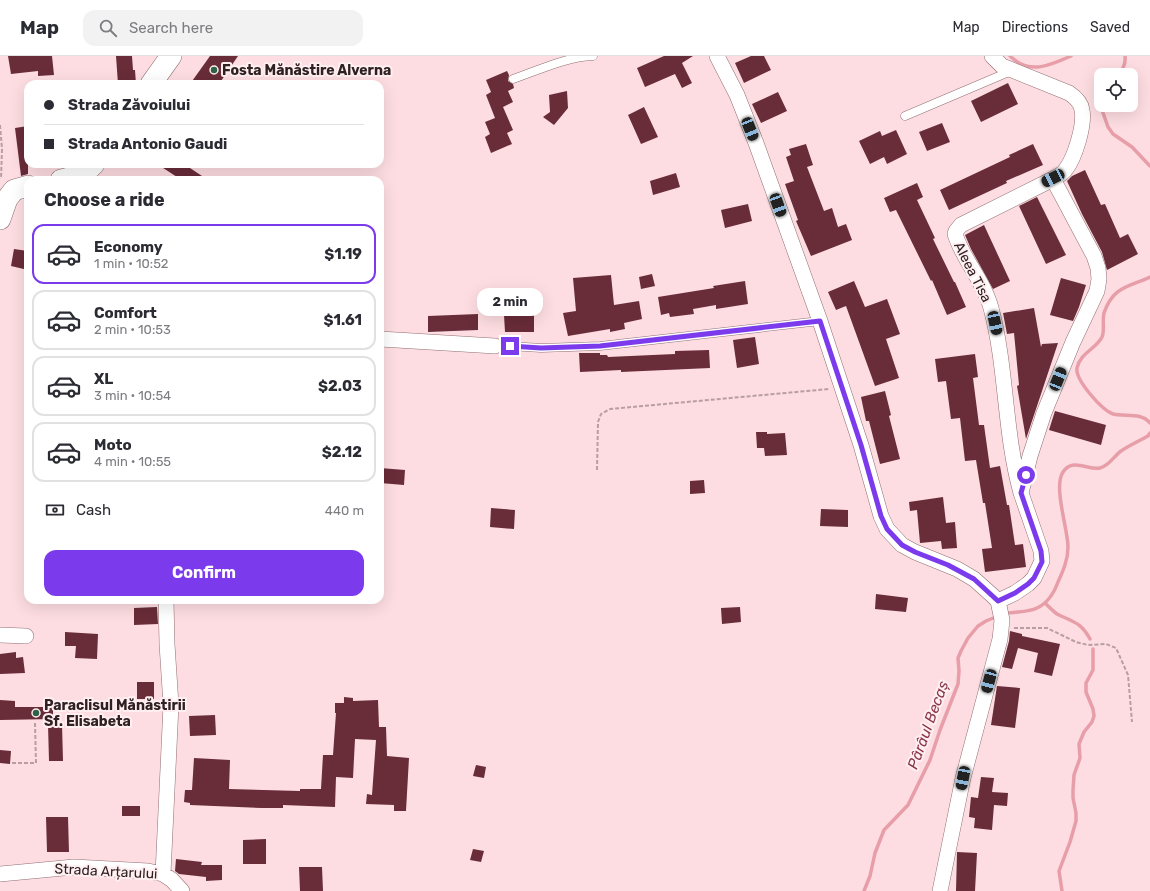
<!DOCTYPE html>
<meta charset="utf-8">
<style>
:root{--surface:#fff;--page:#f2f2f3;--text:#2b2b33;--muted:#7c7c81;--line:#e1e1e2;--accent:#7c3aed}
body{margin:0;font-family:Rubik,sans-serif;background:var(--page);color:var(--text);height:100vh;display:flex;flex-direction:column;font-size:15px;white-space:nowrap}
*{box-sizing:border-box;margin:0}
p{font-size:13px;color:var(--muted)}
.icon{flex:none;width:22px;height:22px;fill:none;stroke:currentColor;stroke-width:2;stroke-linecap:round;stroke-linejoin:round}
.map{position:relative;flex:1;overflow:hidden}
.sheet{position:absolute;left:24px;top:120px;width:360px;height:428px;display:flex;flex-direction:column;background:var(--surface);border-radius:12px;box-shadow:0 4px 16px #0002}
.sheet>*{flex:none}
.top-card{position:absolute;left:24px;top:24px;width:360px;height:88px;border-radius:12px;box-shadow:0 4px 16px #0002;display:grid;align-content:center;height:88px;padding:0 20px;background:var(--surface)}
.tools{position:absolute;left:1094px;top:12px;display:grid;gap:8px}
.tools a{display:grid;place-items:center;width:44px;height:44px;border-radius:8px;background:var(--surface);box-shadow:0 4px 16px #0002;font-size:20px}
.end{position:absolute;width:18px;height:18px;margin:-9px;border:5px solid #7c3aed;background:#fff;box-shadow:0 0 0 2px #fff}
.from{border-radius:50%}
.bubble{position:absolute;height:28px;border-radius:12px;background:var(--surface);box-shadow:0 4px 16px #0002;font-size:13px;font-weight:700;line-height:28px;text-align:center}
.car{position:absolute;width:12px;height:24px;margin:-12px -6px;border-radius:5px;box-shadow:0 0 3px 1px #0007;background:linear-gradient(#222 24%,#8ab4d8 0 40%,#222 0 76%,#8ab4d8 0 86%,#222 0)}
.top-card b{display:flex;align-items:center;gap:14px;height:38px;font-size:15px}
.top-card b+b{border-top:1px solid var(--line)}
.top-card i{width:10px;height:10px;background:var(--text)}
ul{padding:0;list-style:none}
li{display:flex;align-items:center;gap:12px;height:60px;margin:0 8px 6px;padding:0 12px;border:2px solid var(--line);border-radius:12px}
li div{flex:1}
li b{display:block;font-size:15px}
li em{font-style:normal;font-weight:700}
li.selected{border-color:var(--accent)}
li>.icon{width:36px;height:36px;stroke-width:1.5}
h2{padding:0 20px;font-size:18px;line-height:48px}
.pay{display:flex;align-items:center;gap:10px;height:44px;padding:0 20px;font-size:15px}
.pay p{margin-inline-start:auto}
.button{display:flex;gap:8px;margin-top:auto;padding:8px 20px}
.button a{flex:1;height:46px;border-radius:12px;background:var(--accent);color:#fff;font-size:16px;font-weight:700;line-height:46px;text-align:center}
header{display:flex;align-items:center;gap:24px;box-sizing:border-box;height:56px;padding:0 20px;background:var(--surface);border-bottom:1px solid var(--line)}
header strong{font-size:19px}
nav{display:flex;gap:22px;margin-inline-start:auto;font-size:14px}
.search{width:280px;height:36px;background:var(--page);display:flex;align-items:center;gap:10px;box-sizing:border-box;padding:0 14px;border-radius:12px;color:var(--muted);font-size:15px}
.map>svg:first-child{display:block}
</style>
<header>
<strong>Map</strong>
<div class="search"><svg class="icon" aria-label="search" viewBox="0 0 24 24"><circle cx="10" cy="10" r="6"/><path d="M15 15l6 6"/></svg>Search here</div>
<nav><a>Map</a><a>Directions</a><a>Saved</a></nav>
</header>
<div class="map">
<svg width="1150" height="835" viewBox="0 0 1150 835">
<rect width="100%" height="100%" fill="#fddde1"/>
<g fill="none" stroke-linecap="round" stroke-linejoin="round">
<path stroke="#e79ea9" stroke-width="3.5" d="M 1010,0 C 1029,19 1049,10 1071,0
M 1117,19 C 1123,14 1126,8 1125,0
M 1101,41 L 1101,51 L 1108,71 L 1113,78 L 1132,91 L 1150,110
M 1150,221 C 1129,231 1113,230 1104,257 C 1102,265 1105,274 1102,281 C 1096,293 1080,297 1077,312 C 1075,324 1102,354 1113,358 C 1125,361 1142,356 1150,367
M 1045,547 C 1049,551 1053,555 1057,558 C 1073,566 1081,566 1090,583
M 1004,558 C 1015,555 1027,557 1037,552 C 1048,547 1054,537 1058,526 C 1063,515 1068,504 1068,491 C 1068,473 1053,431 1063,416 C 1073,401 1089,415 1100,412 C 1109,410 1114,400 1121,395 C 1130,389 1139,385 1148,380 L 1150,377
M 864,835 L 870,820 L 875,797 L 884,774 L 908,749 L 930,704 L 940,674 L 958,628 L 959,615 L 958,602 L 961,595 L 968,582 L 978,570 L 986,565 L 998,560
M 1062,835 L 1059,815 L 1070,786 L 1076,765 L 1076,757 L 1073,742 L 1073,734 L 1074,719 L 1080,702 L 1079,688 L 1084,676 L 1092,666 L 1094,660 L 1093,653 L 1086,636 L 1086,627 L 1093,614 L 1093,593"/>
</g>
<path fill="#692c39" d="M 8,0 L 52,0 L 54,19 L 38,20 L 38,15 L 11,18 Z
M 116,0 L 132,0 L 133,14 L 135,14 L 136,28 L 118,28 Z
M 210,0 L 238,0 L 219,28 L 190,28 Z
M 664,0 L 693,0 L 682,7 L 692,27 L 682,32 L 675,18 L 645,31 L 637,12 Z
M 751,0 L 764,0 L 771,14 L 744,27 L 735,7 Z
M 507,15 L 509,19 L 508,25 L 513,28 L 514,32 L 508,35 L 513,46 L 503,51 L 513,74 L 507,77 L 512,88 L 491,97 L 485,81 L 490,78 L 485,66 L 495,62 L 486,39 L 491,36 L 486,24 Z
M 1008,27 L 1018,48 L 981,66 L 971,45 Z
M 567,35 L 568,52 L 554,69 L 543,61 L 550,56 L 549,39 Z
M 778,36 L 787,55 L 761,67 L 752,48 Z
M 644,51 L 658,81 L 641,88 L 628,59 Z
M 942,67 L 950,86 L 927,95 L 919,76 Z
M 28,70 L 28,118 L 21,120 L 15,72 Z
M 896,74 L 907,98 L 887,108 L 884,101 L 870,108 L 859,85 L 880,75 L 882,80 Z
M 806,88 L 813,109 L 807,111 L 824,155 L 832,152 L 838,171 L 846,168 L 852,184 L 811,200 L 796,165 L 798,164 L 785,128 L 794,125 L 786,101 L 791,99 L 789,93 Z
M 1033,88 L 1043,109 L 1006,125 L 1007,127 L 949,154 L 940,134 L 1010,101 L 1009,99 Z
M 157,108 L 184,108 L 208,124 L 175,124 L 177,121 Z
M 1085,114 L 1101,149 L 1105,148 L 1120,182 L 1128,178 L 1138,198 L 1107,214 L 1102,196 L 1082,158 L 1067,125 L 1072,120 Z
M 676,117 L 680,131 L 653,139 L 650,125 Z
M 917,127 L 923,141 L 917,144 L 935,182 L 933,183 L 954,226 L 955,226 L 966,251 L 947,259 L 932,224 L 931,225 L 896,154 L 890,156 L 884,142 Z
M 1037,141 L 1066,199 L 1046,208 L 1019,150 Z
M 748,148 L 752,165 L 725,172 L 721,154 Z
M 984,169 L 1010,225 L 993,233 L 971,193 L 965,179 Z
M 14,193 L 28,195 L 28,214 L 11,210 Z
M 652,218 L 655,230 L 641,233 L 639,221 Z
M 611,219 L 614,249 L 639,245 L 642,263 L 624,267 L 625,273 L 610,276 L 610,273 L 568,280 L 563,257 L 576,255 L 573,222 Z
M 1061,222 L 1086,229 L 1079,251 L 1073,265 L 1050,259 Z
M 745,225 L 748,248 L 716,253 L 716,249 L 693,253 L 694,258 L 670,261 L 669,257 L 661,259 L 658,241 L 714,232 L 713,230 Z
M 854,225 L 865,251 L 887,243 L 900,278 L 886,283 L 899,322 L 875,330 L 846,250 L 836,254 L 828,236 Z
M 1034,252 L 1041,291 L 1042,288 L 1058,287 L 1026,383 L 1017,330 L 1019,329 L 1014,277 L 1007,278 L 1003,257 Z
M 478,258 L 478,274 L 428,276 L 428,260 Z
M 504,259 L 534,259 L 534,276 L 505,276 Z
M 755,281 L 759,308 L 737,312 L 733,284 Z
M 709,294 L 710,312 L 621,316 L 621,314 L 580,316 L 579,297 L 600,297 L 600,299 L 607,299 L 608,301 L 675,298 L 675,295 Z
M 975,298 L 978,321 L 973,322 L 979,369 L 984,369 L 990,412 L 1000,410 L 1007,449 L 1009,449 L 1015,489 L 1023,488 L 1026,511 L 985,516 L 982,493 L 992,492 L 985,447 L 983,447 L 976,404 L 965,405 L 960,362 L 951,363 L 946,325 L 938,326 L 935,303 Z
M 885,335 L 891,359 L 889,360 L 900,403 L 880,408 L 869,365 L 866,365 L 861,341 Z
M 1055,355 L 1106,369 L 1101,389 L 1049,374 Z
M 756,376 L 767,376 L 767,378 L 785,377 L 787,399 L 765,400 L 764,392 L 757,392 Z
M 380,412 L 405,414 L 404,429 L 380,427 Z
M 704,424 L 705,437 L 690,438 L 690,425 Z
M 943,441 L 946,467 L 955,466 L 957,492 L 942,493 L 941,485 L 920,487 L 917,454 L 910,455 L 909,446 Z
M 491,452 L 515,454 L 514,473 L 490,471 Z
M 821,453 L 848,454 L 848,471 L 820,470 Z
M 876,538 L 908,542 L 906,556 L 875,553 Z
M 157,551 L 158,568 L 134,569 L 134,552 Z
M 740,551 L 741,566 L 722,568 L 721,552 Z
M 1010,575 L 1022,578 L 1022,580 L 1060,588 L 1052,620 L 1034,616 L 1038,597 L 1018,592 L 1012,613 L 1002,611 L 1009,585 Z
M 65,576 L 98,578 L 97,603 L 75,602 L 76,590 L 65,590 Z
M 16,596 L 16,602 L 23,601 L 25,617 L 0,618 L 0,598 Z
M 137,626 L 154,626 L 154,643 L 137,643 Z
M 997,630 L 1020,632 L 1015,672 L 991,669 Z
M 344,641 L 353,642 L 353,645 L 378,644 L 379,671 L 386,671 L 387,700 L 409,702 L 406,755 L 394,755 L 394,749 L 366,748 L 367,738 L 372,739 L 376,684 L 355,683 L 353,722 L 336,721 L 335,751 L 283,749 L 283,752 L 262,752 L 190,749 L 190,747 L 184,746 L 185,734 L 192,734 L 194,702 L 230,704 L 229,733 L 300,735 L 300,733 L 321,733 L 323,699 L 333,699 L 336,657 L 335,657 L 335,647 L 344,647 Z
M 0,644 L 15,645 L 15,651 L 53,651 L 53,663 L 0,664 Z
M 215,659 L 216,679 L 190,680 L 189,660 Z
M 48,668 L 62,668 L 63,705 L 49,705 Z
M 0,694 L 11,695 L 10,708 L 0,707 Z
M 476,709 L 486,711 L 484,722 L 473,720 Z
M 981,721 L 994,722 L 992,736 L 1008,737 L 1007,750 L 994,749 L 992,774 L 974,772 L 975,762 L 969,761 L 971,741 L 978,742 Z
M 122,750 L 140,750 L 140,760 L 122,760 Z
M 46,761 L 68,761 L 69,796 L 47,796 Z
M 266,783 L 266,808 L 243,808 L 243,784 Z
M 473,793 L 484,795 L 481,806 L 470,804 Z
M 957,796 L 977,797 L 975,835 L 956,835 Z
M 176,803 L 202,806 L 201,809 L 222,809 L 222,824 L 206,825 L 206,821 L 179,818 L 175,815 Z
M 299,811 L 322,811 L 323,835 L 300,835 Z"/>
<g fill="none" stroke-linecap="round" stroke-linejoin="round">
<defs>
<path id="lane" d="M 513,23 C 539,14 566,1 593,0
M 905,60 L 1011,15
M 510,290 L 541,292 L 600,290 L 820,265"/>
<path id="street" d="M 717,0 L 737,39 L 756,87 L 820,265 L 861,389 L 881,460 L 887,473 L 902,489 L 915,496 L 957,513 L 974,523 L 993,540 L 998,545 L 1002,564 L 1000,583 L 963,722 L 940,835
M 992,0 L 1002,10 L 1069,37 C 1075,41 1081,46 1082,54 C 1085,69 1075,101 1066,113 C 1063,118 1058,120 1053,123 L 1094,200 L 1098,212 L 1099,223 L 1097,235 L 1073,286 L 1044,357 L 1030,400 L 1021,437 L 1041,495 L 1042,505 L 1034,522 L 1028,528 L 1015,537 L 998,545
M 380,283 L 495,290
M 1021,437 C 1004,376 1007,312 991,252 C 984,225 963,204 955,178 L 956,175 L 961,169 L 1053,123
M 0,579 L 26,580
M 0,818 L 74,811 L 148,815 L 163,818 L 172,824 L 182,835
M 163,818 L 171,649 L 167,588 L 166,544"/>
<path id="secondary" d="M 151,28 L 171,0
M 61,124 C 75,121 85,118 94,108
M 0,163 L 7,143 L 14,134 L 28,130"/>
</defs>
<use href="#lane" stroke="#916e73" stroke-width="9"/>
<use href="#street" stroke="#916e73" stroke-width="16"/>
<use href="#secondary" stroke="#916e73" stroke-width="22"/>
<path stroke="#b89ea2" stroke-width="2" stroke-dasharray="4 2" stroke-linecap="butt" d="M 0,69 L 2,93 L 1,123
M 597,414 L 598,366 L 601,358 L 610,353 L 829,333
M 1014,572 L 1047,572 L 1076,586 L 1088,589 L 1106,588 L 1116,592 L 1128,619 L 1132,666
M 12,707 L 36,707 L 35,667"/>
<use href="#lane" stroke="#fff" stroke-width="8"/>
<use href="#street" stroke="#fff" stroke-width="15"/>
<use href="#secondary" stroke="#fff" stroke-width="21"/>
</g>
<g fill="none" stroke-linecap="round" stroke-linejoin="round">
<path stroke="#7c3aed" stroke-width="5" d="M 510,290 L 541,292 L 600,290 L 820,265 L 861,389 L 881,460 L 887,473 L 902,489 L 915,496 L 948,509 L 974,523 L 998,545 L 1015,537 L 1028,528 L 1034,522 L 1042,506 L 1041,495 L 1021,437 L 1026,419"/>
</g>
<g fill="#2f6348" stroke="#ffeff1" stroke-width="1.5">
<circle cx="214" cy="14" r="4"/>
<circle cx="36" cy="657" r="4"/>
</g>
<g text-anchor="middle" stroke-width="4" stroke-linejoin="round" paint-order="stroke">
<g font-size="14" font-weight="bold" fill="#2f2123" stroke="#ffeff1" text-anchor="start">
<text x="222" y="19">Fosta Mănăstire Alverna</text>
<text x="44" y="654">Paraclisul Mănăstirii<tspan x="44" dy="16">Sf. Elisabeta</tspan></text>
</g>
<g font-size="14" fill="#2f2123" stroke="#ffeff1">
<text transform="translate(973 216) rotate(63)" y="5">Aleea Tisa</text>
<text transform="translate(106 815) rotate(3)" y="5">Strada Arțarului</text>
</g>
<g font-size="15" font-style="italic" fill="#8b3649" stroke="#ffeff1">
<text transform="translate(928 669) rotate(-70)" y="5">Pârâul Becaș</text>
</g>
</g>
</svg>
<div class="tools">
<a><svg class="icon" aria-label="locate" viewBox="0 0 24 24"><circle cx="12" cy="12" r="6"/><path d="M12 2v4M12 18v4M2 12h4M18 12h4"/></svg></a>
</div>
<i class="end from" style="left:1026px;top:419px"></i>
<i class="end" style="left:510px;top:290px"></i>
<div class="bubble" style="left:477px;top:232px;width:66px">2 min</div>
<i class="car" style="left:750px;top:73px;rotate:158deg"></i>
<i class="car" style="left:1053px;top:122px;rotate:243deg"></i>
<i class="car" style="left:778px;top:149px;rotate:160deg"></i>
<i class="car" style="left:995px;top:267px;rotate:168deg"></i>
<i class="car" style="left:1058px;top:323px;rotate:22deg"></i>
<i class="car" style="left:989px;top:625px;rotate:195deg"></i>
<i class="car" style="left:963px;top:722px;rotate:191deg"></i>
<div class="top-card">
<b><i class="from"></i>Strada Zăvoiului</b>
<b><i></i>Strada Antonio Gaudi</b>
</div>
<section class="sheet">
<h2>Choose a ride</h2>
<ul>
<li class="selected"><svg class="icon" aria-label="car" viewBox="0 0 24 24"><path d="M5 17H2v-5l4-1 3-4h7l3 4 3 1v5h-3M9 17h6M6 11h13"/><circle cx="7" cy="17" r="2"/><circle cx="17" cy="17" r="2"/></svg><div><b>Economy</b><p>1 min · 10:52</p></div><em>$1.19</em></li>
<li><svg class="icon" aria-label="car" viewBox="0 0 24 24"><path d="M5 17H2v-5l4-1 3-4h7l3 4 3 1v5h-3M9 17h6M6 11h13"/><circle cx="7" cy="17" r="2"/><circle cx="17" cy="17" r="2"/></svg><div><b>Comfort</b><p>2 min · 10:53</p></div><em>$1.61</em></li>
<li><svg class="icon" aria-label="car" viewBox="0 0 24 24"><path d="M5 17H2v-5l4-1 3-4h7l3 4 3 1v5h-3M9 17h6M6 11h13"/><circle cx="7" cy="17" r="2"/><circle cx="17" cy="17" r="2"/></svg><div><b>XL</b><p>3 min · 10:54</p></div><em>$2.03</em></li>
<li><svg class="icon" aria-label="car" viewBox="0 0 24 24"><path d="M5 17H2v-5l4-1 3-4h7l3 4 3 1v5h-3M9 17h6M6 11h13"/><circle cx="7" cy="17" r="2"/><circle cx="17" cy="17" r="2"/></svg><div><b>Moto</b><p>4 min · 10:55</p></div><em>$2.12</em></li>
</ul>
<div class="pay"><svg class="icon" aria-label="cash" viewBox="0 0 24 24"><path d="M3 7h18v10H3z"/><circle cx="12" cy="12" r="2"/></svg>Cash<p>440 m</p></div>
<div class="button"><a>Confirm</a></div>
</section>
</div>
